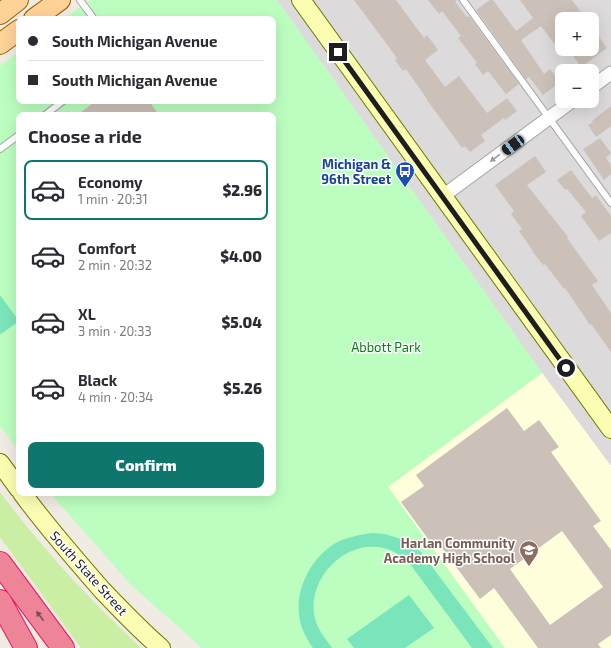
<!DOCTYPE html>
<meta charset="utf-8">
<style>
:root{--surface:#fff;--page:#f7f7f7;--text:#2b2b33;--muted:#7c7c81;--line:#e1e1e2;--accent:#0f766e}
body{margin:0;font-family:"Exo 2",sans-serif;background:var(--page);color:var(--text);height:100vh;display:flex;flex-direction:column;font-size:15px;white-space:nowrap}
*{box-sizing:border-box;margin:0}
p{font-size:13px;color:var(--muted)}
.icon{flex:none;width:22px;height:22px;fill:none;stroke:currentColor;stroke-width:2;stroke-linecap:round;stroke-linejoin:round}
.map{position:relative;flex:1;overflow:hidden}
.panel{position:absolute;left:16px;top:112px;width:260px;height:384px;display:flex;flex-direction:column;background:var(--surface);border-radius:8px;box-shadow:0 4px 16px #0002}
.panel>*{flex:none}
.guide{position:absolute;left:16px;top:16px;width:260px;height:88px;border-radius:8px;box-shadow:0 4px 16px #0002;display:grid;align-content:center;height:88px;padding:0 12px;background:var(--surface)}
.fabs{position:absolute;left:555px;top:12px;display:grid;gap:8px}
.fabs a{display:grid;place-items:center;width:44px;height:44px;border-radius:8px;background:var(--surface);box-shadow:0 4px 16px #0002;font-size:20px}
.end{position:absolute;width:18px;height:18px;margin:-9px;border:5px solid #1e1e1e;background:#fff;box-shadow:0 0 0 2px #fff}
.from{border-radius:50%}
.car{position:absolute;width:12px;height:24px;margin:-12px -6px;border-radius:5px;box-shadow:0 0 3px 1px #0007;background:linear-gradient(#222 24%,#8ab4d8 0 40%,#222 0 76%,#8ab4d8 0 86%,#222 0)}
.guide b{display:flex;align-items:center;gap:14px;height:38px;font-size:15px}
.guide b+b{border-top:1px solid var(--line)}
.guide i{width:10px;height:10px;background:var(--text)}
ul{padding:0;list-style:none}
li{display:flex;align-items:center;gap:12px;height:60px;margin:0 8px 6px;padding:0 4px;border:2px solid transparent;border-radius:8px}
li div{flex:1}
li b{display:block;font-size:15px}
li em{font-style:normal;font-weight:800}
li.selected{border-color:var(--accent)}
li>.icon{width:36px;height:36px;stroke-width:1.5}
h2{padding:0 12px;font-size:18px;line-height:48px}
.cta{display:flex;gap:8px;margin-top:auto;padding:8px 12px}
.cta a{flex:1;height:46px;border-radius:8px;background:var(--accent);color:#fff;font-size:16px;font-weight:800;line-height:46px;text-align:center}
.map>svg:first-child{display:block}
</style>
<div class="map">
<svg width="611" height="648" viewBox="0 0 611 648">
<rect width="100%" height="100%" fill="#f0ebe3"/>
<path fill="#dcdada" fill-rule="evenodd" d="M 277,0 L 611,0 L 611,466 L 542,373 ZM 562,19 L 592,19 L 592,49 L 562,49 ZM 562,71 L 592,71 L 592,101 L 562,101 Z"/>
<path fill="#ffffdc" d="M 542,373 L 611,466 L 611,648 L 505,648 L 388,487 Z"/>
<path fill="#c9eea4" d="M 0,492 C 42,549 90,600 141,648 L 81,648 L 0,537 Z"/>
<path fill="#bcfec0" d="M 90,0 L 277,0 L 542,373 L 388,487 L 505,648 L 202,648 L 131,585 L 50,493 L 273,493 L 273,115 L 19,115 L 19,452 L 0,426 L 0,66 L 19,52 L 19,101 L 273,101 L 273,19 L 64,19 Z"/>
<path fill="#7ae5bb" d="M 0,295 L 19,321 L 1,334 L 0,333 Z
M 372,533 L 385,534 L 404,540 L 421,552 L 493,648 L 472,648 L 410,564 C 403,558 397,552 387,549 C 347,536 305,579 315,619 C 318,630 326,639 332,648 L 313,648 C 306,638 300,627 299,614 C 296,587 312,558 334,544 C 346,537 359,535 372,533 Z
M 409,595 L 434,628 L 405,648 L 354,648 L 347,639 Z"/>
<path fill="#ccc1b8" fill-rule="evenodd" d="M 354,0 L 396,0 L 424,38 L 427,35 L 438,50 L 425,60 L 445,87 L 459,76 L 487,113 L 507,98 L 517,111 L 505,120 L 504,118 L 481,135 L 485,141 L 470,152 L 465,146 L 462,148 L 427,100 L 427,99 L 406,69 L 403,71 L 395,60 L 397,58 Z
M 428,0 L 457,0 L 455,2 L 467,17 L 469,16 L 519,84 L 506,94 L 488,71 L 483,75 L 475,64 L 477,63 L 458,38 L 461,36 L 442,11 L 439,14 Z
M 490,0 L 493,0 L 516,31 L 533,18 L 520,0 L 572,0 L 586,19 L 562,19 L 562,54 L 541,26 L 521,40 L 544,74 L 550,69 L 560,82 L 543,95 L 529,77 L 526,79 L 476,10 Z
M 592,27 L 607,48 L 581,67 L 568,49 L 592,49 Z
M 96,101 L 149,101 L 159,115 L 77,115 Z
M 611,106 L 611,126 L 596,137 L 588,125 L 593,122 L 592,121 Z
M 600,138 L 611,153 L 606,158 L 611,165 L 611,174 L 604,180 L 583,149 Z
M 535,156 L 546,172 L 527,185 L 568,237 L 567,238 L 598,281 L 592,285 L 611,313 L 611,352 L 591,324 L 590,325 L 565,288 L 564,289 L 545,264 L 543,265 L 532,251 L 533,251 L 519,231 L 522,229 L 511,214 L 514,211 L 495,185 Z
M 571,170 L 592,198 L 596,195 L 611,216 L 611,233 L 599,241 L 581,216 L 586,212 L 567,189 L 565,190 L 557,180 Z
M 507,408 L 524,431 L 539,420 L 559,447 L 551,452 L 601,521 L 593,526 L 611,550 L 611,635 L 598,644 L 601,648 L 538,648 L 494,588 L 480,599 L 436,540 L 431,543 L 401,502 L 424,486 L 416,475 ZM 562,531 L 603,587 L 550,625 L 510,569 Z"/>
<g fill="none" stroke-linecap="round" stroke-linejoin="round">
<defs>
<path id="lane" d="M 80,0 L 94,19
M 463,0 L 611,203
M 45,115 L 63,101
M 0,149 L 19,135"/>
<path id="street" d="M 592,87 L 611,73
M 443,196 L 572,101"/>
<path id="secondary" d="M 301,0 L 611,429
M 0,463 L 19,489
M 22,493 C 47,527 74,558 102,590 C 121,610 140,630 161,648"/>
<path id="primary" d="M 0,14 L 18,0
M 34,19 L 60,0
M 0,44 L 19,30"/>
<path id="highway" d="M 0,563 L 63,648
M 0,601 L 26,648"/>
</defs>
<use href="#lane" stroke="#a5a5a5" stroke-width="8"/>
<use href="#street" stroke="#a5a5a5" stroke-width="15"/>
<use href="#secondary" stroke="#6d7900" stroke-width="20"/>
<use href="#primary" stroke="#976400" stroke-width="22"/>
<use href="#highway" stroke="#e7165f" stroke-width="24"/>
<use href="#lane" stroke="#fff" stroke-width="6"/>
<use href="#street" stroke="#fff" stroke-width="13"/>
<use href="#secondary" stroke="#fbfeb2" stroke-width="18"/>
<use href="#primary" stroke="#ffd298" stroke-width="20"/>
<use href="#highway" stroke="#ed8498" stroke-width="22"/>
</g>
<defs><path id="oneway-solid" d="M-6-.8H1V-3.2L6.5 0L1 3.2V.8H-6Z"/></defs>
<use fill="#9a9a9a" href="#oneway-solid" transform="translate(495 158) rotate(144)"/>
<use fill="#7b4c55" href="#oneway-solid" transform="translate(40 616) rotate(-127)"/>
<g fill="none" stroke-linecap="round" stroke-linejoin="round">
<path stroke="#1e1e1e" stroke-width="5" d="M 338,52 L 566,368"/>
</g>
<defs>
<symbol id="bus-pin" viewBox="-11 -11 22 30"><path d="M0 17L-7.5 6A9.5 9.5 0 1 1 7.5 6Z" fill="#1a4fb4" stroke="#fff"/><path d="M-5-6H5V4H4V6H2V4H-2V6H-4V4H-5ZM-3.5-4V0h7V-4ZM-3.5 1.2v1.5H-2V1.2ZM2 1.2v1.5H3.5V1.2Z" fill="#fff"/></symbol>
<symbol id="school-pin" viewBox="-11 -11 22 30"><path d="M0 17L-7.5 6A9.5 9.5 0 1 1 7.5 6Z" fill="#8d6e63" stroke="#fff"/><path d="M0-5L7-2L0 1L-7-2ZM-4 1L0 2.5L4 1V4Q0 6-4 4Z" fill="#fff"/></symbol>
</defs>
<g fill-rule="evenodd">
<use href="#bus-pin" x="394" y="160" width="22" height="30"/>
<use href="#school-pin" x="518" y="539" width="22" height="30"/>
</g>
<g text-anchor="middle" stroke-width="3" stroke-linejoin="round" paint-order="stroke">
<g font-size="13" font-weight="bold" fill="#164399" stroke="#fff" text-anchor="end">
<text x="391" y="169">Michigan &amp;<tspan x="391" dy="15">96th Street</tspan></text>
</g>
<g font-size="13" fill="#03840d" stroke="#fff">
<text x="386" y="352">Abbott Park</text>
</g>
<g font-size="13" font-weight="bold" fill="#785e54" stroke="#fff" text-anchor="end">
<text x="515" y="548">Harlan Community<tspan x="515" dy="15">Academy High School</tspan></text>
</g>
<g font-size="13" fill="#1e1e1e" stroke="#fff">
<text transform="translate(89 573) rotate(48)" y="5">South State Street</text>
</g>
</g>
</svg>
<div class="fabs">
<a>+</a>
<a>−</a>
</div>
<i class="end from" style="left:566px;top:368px"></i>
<i class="end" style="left:338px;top:52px"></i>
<i class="car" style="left:513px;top:145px;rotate:234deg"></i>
<div class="guide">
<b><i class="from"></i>South Michigan Avenue</b>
<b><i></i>South Michigan Avenue</b>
</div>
<section class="panel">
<h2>Choose a ride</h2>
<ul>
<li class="selected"><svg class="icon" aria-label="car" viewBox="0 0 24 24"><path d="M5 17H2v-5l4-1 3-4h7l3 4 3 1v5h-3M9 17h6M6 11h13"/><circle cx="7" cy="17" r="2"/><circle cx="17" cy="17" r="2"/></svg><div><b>Economy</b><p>1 min · 20:31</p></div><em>$2.96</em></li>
<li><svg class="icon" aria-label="car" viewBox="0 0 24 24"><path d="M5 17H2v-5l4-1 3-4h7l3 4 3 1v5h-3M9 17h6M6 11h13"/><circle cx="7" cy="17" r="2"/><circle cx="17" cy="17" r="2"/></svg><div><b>Comfort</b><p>2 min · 20:32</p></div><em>$4.00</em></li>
<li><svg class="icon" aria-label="car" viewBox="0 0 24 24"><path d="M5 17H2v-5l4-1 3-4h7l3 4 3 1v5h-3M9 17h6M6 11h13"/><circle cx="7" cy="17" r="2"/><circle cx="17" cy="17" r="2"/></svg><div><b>XL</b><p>3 min · 20:33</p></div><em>$5.04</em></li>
<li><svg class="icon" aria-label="car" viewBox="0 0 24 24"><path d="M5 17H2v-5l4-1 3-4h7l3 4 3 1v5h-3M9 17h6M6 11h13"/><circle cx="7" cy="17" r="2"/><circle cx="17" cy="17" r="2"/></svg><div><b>Black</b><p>4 min · 20:34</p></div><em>$5.26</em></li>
</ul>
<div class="cta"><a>Confirm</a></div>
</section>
</div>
